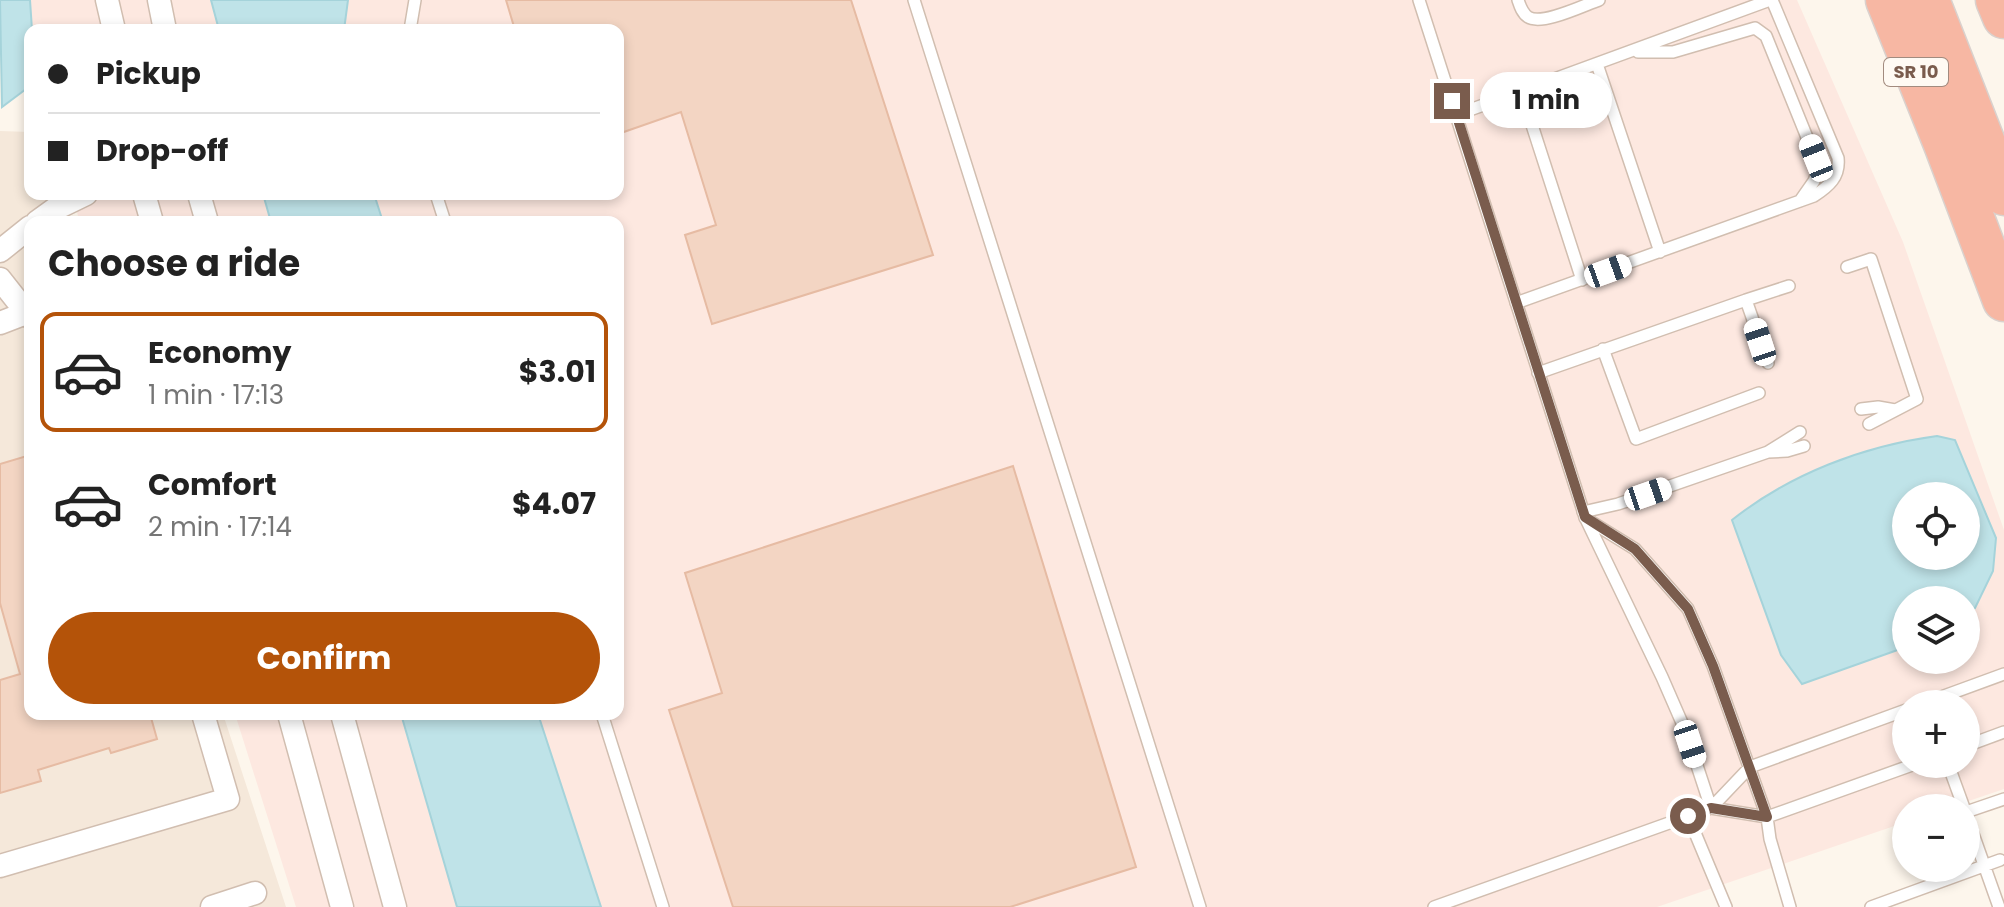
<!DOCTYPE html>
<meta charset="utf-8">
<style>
:root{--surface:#fff;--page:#f6f6f6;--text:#222;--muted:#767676;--line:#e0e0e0;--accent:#b45309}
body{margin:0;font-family:Poppins,sans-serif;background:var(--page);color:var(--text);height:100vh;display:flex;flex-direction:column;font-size:30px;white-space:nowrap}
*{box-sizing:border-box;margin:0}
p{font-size:26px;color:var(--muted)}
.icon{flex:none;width:44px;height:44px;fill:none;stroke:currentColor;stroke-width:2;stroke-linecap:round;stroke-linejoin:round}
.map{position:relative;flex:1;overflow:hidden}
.panel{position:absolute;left:24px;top:216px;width:600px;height:504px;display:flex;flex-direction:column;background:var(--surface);border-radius:16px;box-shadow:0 4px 12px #0003}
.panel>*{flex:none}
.hud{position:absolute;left:24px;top:24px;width:600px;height:176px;border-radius:16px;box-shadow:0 4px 12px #0003;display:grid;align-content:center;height:176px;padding:0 24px;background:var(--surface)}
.buttons{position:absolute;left:1892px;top:482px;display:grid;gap:16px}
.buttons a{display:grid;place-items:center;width:88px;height:88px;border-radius:50%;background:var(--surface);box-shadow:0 4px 12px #0003;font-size:40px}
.end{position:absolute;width:36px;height:36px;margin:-18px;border:10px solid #7a5c4d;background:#fff;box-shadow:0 0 0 4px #fff}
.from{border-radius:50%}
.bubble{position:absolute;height:56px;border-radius:28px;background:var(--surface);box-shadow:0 4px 12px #0003;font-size:26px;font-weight:700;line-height:56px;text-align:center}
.car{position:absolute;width:24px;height:48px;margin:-24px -12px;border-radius:10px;box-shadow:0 0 6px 2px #0007;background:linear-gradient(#fff 24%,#345 0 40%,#fff 0 76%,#345 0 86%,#fff 0)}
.hud b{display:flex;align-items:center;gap:28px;height:76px;font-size:30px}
.hud b+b{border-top:2px solid var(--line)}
.hud i{width:20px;height:20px;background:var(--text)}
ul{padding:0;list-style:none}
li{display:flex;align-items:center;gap:24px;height:120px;margin:0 16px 12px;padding:0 8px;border:4px solid transparent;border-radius:16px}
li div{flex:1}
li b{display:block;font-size:30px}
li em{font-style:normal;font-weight:700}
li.current{border-color:var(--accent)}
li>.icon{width:72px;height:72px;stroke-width:1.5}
h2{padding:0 24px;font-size:36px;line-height:96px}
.primary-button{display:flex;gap:16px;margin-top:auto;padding:16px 24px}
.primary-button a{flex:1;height:92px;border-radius:48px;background:var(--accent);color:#fff;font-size:32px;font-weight:700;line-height:92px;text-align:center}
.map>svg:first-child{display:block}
</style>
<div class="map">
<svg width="2004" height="907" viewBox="0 0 2004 907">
<rect width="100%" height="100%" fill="#fdf6ec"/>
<path fill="#f5e8da" d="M 0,131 L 30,132 L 30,194 L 58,194 L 67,222 L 30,222 L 30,714 L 223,714 L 286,907 L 0,907 Z"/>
<path fill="#fde8e0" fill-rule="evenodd" d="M 30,0 L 1797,0 L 1903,242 L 2004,530 L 2004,789 L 1948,808 L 1906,808 L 1906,822 L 1657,907 L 296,907 L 235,714 L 618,714 L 618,222 L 80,222 L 71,194 L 618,194 L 618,30 L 32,30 ZM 1906,496 L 1966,496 L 1966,556 L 1906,556 ZM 1906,600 L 1966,600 L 1966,660 L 1906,660 ZM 1906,704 L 1966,704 L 1966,764 L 1906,764 Z"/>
<path fill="#bfe3e8" stroke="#a5d3da" stroke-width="2" fill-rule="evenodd" d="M 0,0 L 30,0 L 32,30 L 30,30 L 30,86 L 2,107 Z
M 211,0 L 348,0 L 344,30 L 219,30 Z
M 263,194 L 374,194 L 383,222 L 271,222 Z
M 1937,436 L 1955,440 L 1996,538 L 1993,571 L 1975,608 L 1966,615 L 1966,600 L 1906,600 L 1906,647 L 1802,684 L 1781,655 L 1732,520 C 1790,474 1863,446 1937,436 ZM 1966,496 L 1966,556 L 1906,556 L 1906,496 Z
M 401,714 L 538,714 L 601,907 L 457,907 Z"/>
<path fill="#f3d5c3" stroke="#e6bba3" stroke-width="2" d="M 506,0 L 851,0 L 933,255 L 712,324 L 685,235 L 716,225 L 681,112 L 618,134 L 618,30 L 515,30 Z
M 30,455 L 30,714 L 150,714 L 157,739 L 111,753 L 109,748 L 38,770 L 41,781 L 0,793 L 0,680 L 20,674 L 0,603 L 0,464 Z
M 1013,466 L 1136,867 L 1010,907 L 733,907 L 669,710 L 722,693 L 685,573 Z"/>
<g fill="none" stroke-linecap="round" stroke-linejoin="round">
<defs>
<path id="lane" d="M 914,0 L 1200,907
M 1419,0 L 1585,517 L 1662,677 L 1686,732 L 1711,808
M 1518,0 C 1520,6 1522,13 1528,17 C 1542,26 1584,5 1599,0
M 410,30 L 415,0
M 1638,52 L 1673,52 L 1755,28 L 1766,36 L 1819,167 L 1814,181 L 1800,201
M 1597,64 L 1660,252
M 1521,91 L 1582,280
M 1456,115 L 1770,0
M 436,194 L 445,222
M 1847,267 L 1871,259 L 1917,399 L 1869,424
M 1746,300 L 1789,286
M 1516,303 L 1814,196 C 1829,186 1840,177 1838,158 L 1772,0
M 1603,349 L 1636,439 L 1759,393
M 1538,373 L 1746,300 L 1768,363
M 1861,409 L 1878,407 L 1895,410
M 1768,452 L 1800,432
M 1583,512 L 1618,504 L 1768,452 L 1787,451 L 1804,446
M 1585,518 L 1635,549 L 1688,609 L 1713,666 L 1767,817 L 1770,839 L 1790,907
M 1922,704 L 2004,674
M 602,714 L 663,907
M 1966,746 L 2004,732
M 1948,764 L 1964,808
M 1711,808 L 1767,817 L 1915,764
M 1966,812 L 2004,799
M 1966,814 L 1999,907
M 1688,816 L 1726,907
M 1434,907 L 1711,808 L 1750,767 L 1906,710
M 1871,907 L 2000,860"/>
<path id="street" d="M 107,0 L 114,30
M 159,0 L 165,30
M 144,194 L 152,222
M 199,194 L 207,222
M 37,222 L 55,209 L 86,194
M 0,251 L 30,227
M 0,279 L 30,317
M 0,323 L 26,313
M 289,714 L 342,907
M 342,714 L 395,907
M 0,866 L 228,799 L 203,714
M 212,907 L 255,893"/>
<path id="highway" d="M 1887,0 L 1945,144 L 2004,300
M 1928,0 L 2004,194
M 1997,0 L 2004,17"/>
</defs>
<use href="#lane" stroke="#d1beb0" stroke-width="14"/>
<use href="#street" stroke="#d1beb0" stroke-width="25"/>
<use href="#highway" stroke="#dad1cd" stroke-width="45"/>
<use href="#lane" stroke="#fff" stroke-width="11"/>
<use href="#street" stroke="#fff" stroke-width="22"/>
<use href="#highway" stroke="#f7b7a3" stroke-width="42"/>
</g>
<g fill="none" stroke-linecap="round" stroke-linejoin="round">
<path stroke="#7a5c4d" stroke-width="10" d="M 1452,101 L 1585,517 L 1635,549 L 1688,609 L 1713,666 L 1767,817 L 1711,808 L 1688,816"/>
</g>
<g text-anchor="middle" stroke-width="8" stroke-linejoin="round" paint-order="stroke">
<rect fill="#fffaf3" stroke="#a28b7f" stroke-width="2" x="1884" y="58" width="64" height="28" rx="6"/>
<g font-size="18" font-weight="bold" fill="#7a5c4d">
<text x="1916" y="78">SR 10</text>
</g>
</g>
</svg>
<div class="buttons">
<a><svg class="icon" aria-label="locate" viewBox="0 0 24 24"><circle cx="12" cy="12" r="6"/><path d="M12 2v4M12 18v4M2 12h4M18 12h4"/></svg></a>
<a><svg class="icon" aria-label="layers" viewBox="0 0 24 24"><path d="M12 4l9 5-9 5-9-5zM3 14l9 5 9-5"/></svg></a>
<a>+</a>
<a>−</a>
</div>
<i class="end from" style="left:1688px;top:816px"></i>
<i class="end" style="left:1452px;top:101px"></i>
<div class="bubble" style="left:1480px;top:72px;width:132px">1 min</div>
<i class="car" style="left:1816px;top:158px;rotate:338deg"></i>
<i class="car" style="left:1608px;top:271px;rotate:70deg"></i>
<i class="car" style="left:1760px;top:342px;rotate:342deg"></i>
<i class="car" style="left:1648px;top:494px;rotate:71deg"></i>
<i class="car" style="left:1690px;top:744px;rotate:162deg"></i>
<div class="hud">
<b><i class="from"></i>Pickup</b>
<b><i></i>Drop-off</b>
</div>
<section class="panel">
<h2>Choose a ride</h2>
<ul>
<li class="current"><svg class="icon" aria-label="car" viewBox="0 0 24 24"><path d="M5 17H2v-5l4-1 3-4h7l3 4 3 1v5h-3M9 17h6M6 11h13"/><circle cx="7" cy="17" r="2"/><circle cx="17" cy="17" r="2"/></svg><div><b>Economy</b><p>1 min · 17:13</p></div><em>$3.01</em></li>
<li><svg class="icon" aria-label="car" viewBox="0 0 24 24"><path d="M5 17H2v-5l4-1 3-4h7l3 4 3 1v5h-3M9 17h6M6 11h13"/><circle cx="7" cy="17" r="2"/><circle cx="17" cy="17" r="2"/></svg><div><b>Comfort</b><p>2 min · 17:14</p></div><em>$4.07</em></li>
</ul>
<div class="primary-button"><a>Confirm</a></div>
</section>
</div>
